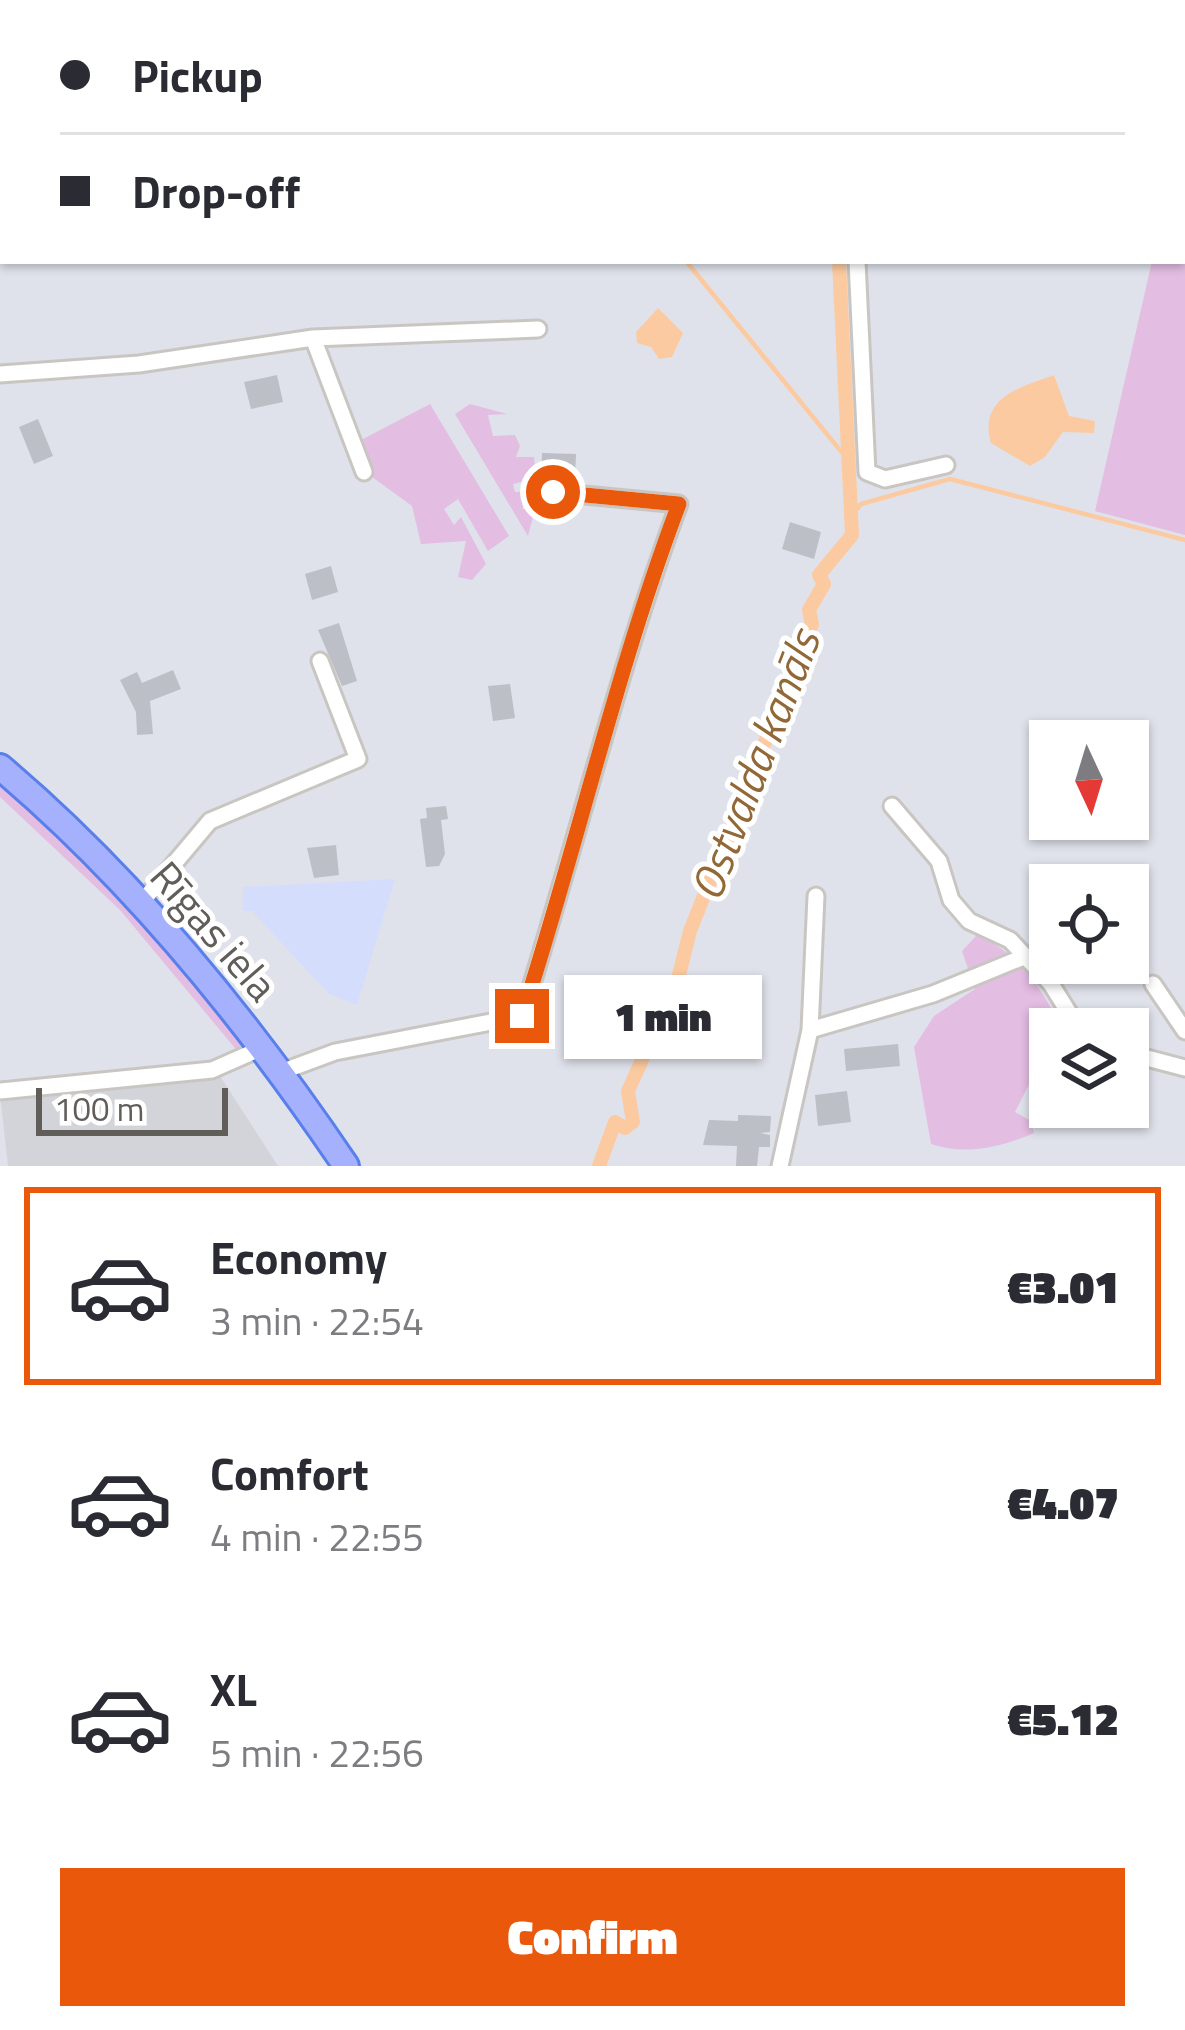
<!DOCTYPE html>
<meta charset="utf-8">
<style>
:root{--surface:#fff;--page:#f2f2f3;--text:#2b2b33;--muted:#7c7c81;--line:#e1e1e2;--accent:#ea580c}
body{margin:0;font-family:"Titillium Web",sans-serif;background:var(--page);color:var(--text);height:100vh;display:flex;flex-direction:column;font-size:45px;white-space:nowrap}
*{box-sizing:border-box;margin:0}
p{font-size:39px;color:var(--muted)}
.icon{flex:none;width:66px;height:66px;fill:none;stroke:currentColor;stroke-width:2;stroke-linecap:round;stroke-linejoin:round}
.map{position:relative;height:1166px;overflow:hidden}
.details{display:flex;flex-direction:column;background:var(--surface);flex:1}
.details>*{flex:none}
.hud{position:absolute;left:0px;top:0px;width:1185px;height:264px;box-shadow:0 3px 9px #0004;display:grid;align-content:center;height:264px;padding:0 60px;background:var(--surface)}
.needle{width:78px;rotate:176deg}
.controls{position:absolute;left:1029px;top:720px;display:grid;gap:24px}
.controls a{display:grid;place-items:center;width:120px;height:120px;border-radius:0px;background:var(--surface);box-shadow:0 3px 9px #0004;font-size:60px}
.scale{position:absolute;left:36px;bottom:30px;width:192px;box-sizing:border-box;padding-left:12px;border:6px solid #615d59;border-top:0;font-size:33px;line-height:42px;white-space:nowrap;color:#615d59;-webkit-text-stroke:9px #fff;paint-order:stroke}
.end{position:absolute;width:54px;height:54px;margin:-27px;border:15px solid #ea580c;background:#fff;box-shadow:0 0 0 6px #fff}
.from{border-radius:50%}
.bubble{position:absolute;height:84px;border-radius:0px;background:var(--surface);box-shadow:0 3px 9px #0004;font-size:39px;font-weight:800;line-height:84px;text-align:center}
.hud b{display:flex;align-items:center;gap:42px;height:114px;font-size:45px}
.hud b+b{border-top:3px solid var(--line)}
.hud i{width:30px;height:30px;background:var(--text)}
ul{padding:21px 0 0;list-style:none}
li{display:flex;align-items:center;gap:36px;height:198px;margin:0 24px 18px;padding:0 36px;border:6px solid transparent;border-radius:0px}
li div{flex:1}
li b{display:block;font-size:45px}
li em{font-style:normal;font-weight:800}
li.active{border-color:var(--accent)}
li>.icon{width:108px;height:108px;stroke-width:1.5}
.button{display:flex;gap:24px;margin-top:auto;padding:24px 60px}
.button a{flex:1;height:138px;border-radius:0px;background:var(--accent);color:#fff;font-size:48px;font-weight:800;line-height:138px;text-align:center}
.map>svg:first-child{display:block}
</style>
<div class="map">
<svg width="1185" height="1166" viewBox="0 0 1185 1166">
<rect width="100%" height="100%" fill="#e0e2eb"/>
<path fill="#d4ddfc" d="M 395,879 L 357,1005 L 329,994 L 252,911 L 243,911 L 243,887 Z"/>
<path fill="#d3d4da" d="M 220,1076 L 278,1166 L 8,1166 L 0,1095 Z"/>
<path fill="#e3bde2" d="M 1182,241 L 1185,242 L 1185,535 L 1095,511 L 1152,261 L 1182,261 Z
M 430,404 L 509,536 L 488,551 L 458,499 L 444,509 L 454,525 L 461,517 L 486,564 L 472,580 L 458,577 L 466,541 L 421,544 L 412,506 L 368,474 L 363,439 Z
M 470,404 L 507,414 L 488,415 L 493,436 L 515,435 L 520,446 L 516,457 L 534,457 L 536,478 L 513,484 L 515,492 L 527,491 L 528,503 L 522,509 L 535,509 L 528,536 L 455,414 Z
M 0,782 L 165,946 L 243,1042 L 239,1053 L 120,910 L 0,797 Z
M 977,935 C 1018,953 1039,984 1059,1023 L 1050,1029 L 1050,1043 L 1015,1112 L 1031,1121 L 1034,1133 C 1001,1147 966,1156 931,1144 L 914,1047 L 934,1016 L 975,989 L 962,951 Z"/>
<path fill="#fccaa0" d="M 658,308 L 683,333 L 672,357 L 659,359 L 651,347 L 637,343 L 636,332 Z
M 1054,375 L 1069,416 L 1095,421 L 1094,433 L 1063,432 L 1045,457 L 1030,466 L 991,443 C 978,396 1022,387 1054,375 Z"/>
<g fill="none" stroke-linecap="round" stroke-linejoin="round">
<path stroke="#fccaa0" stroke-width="4.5" d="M 475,0 L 477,3
M 686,261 L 848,460
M 853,514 L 861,504 L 950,479 L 1185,540"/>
<path stroke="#fccaa0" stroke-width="14" d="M 886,3 L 888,0
M 599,1166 L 615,1122 L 625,1128 L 633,1122 L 628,1091 L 655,1031 L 656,1007 L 675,991 L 690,931 L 812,624 L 809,610 L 824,584 L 819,575 L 852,535 L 839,261"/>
</g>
<path fill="#bcbfc6" d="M 277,375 L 283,402 L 251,409 L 244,382 Z
M 38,419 L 53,456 L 34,464 L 19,427 Z
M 542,453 L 576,454 L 575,477 L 541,476 Z
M 790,522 L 821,532 L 814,559 L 782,549 Z
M 331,566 L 338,592 L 312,600 L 305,574 Z
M 339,623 L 357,681 L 342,686 L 318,630 Z
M 173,670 L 181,689 L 150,701 L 153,734 L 137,735 L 136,712 L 120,680 L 137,672 L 142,683 Z
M 510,684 L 515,718 L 493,721 L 488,686 Z
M 446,806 L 448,819 L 441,820 L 445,854 L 439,866 L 426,867 L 420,819 L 427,818 L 426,808 Z
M 336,845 L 339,875 L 314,878 L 307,848 Z
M 898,1044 L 900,1066 L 846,1071 L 844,1049 Z
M 847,1091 L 851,1122 L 818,1126 L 815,1095 Z
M 738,1115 L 771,1116 L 770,1132 L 760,1133 L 770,1135 L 770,1147 L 759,1147 L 757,1166 L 736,1166 L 737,1146 L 703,1145 L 709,1120 L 738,1121 Z"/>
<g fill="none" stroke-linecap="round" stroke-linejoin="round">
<defs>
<path id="minor" d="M 954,0 L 963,3
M 923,3 L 925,0
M 1182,78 L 1185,79
M 857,261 L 867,472 L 885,479 L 946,465
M 313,338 L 364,472
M 0,374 L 139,364 L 313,338 L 538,329
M 892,806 L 939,861 L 951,900 L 969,921 L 1010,940 L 1051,984 L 1079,1029
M 141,903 L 210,821 L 358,759 L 320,661
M 1153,984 L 1185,1031
M 810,1030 L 933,994 L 1026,956
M 1128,1053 L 1185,1068
M 281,1072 L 335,1052 L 522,1016 C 576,846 617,671 679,504 L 553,492
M 0,1091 L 212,1070 L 262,1048
M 780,1166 L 810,1030 L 816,896"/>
<path id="primary" d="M 0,767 C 135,881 248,1021 346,1166"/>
</defs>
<use href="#minor" stroke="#c9c6c2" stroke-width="21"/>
<use href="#primary" stroke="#597fec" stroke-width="30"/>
<use href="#minor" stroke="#fff" stroke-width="15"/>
<use href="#primary" stroke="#a5b1fc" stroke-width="24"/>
</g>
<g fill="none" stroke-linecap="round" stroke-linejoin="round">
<path stroke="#ea580c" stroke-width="15" d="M 522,1016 C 577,846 616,671 679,504 L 553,492"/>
</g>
<g text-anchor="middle" stroke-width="10" stroke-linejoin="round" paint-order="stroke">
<g font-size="42" fill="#615d59" stroke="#fff">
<text transform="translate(214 931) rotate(49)" y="15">Rīgas iela</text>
</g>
<g font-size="45" font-style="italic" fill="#926837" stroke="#fff">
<text transform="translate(755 765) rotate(-69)" y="16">Ostvalda kanāls</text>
</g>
</g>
</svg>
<div class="controls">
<a><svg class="needle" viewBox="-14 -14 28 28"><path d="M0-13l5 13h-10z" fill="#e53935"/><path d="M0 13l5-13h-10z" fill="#7c7c81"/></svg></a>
<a><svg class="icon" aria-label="locate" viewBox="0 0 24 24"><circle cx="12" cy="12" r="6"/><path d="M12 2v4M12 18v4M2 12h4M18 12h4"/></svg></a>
<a><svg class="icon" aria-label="layers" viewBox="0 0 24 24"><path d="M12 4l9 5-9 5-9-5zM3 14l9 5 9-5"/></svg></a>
</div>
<div class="scale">100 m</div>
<i class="end from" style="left:553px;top:492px"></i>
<i class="end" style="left:522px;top:1016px"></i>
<div class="bubble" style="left:564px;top:975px;width:198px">1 min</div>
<div class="hud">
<b><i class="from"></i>Pickup</b>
<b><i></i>Drop-off</b>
</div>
</div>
<section class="details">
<ul>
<li class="active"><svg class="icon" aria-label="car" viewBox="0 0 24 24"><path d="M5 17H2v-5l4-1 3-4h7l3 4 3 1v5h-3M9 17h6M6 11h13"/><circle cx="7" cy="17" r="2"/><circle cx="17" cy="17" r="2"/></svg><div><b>Economy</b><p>3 min · 22:54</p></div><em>€3.01</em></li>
<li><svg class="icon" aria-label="car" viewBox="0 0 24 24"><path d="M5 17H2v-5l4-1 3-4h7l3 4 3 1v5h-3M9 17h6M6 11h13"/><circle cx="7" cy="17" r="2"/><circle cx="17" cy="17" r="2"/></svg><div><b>Comfort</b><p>4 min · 22:55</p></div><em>€4.07</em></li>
<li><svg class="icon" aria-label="car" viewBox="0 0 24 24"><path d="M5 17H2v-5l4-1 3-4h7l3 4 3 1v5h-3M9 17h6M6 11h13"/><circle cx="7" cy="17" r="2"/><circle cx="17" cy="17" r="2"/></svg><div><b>XL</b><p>5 min · 22:56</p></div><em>€5.12</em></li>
</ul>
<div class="button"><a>Confirm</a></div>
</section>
